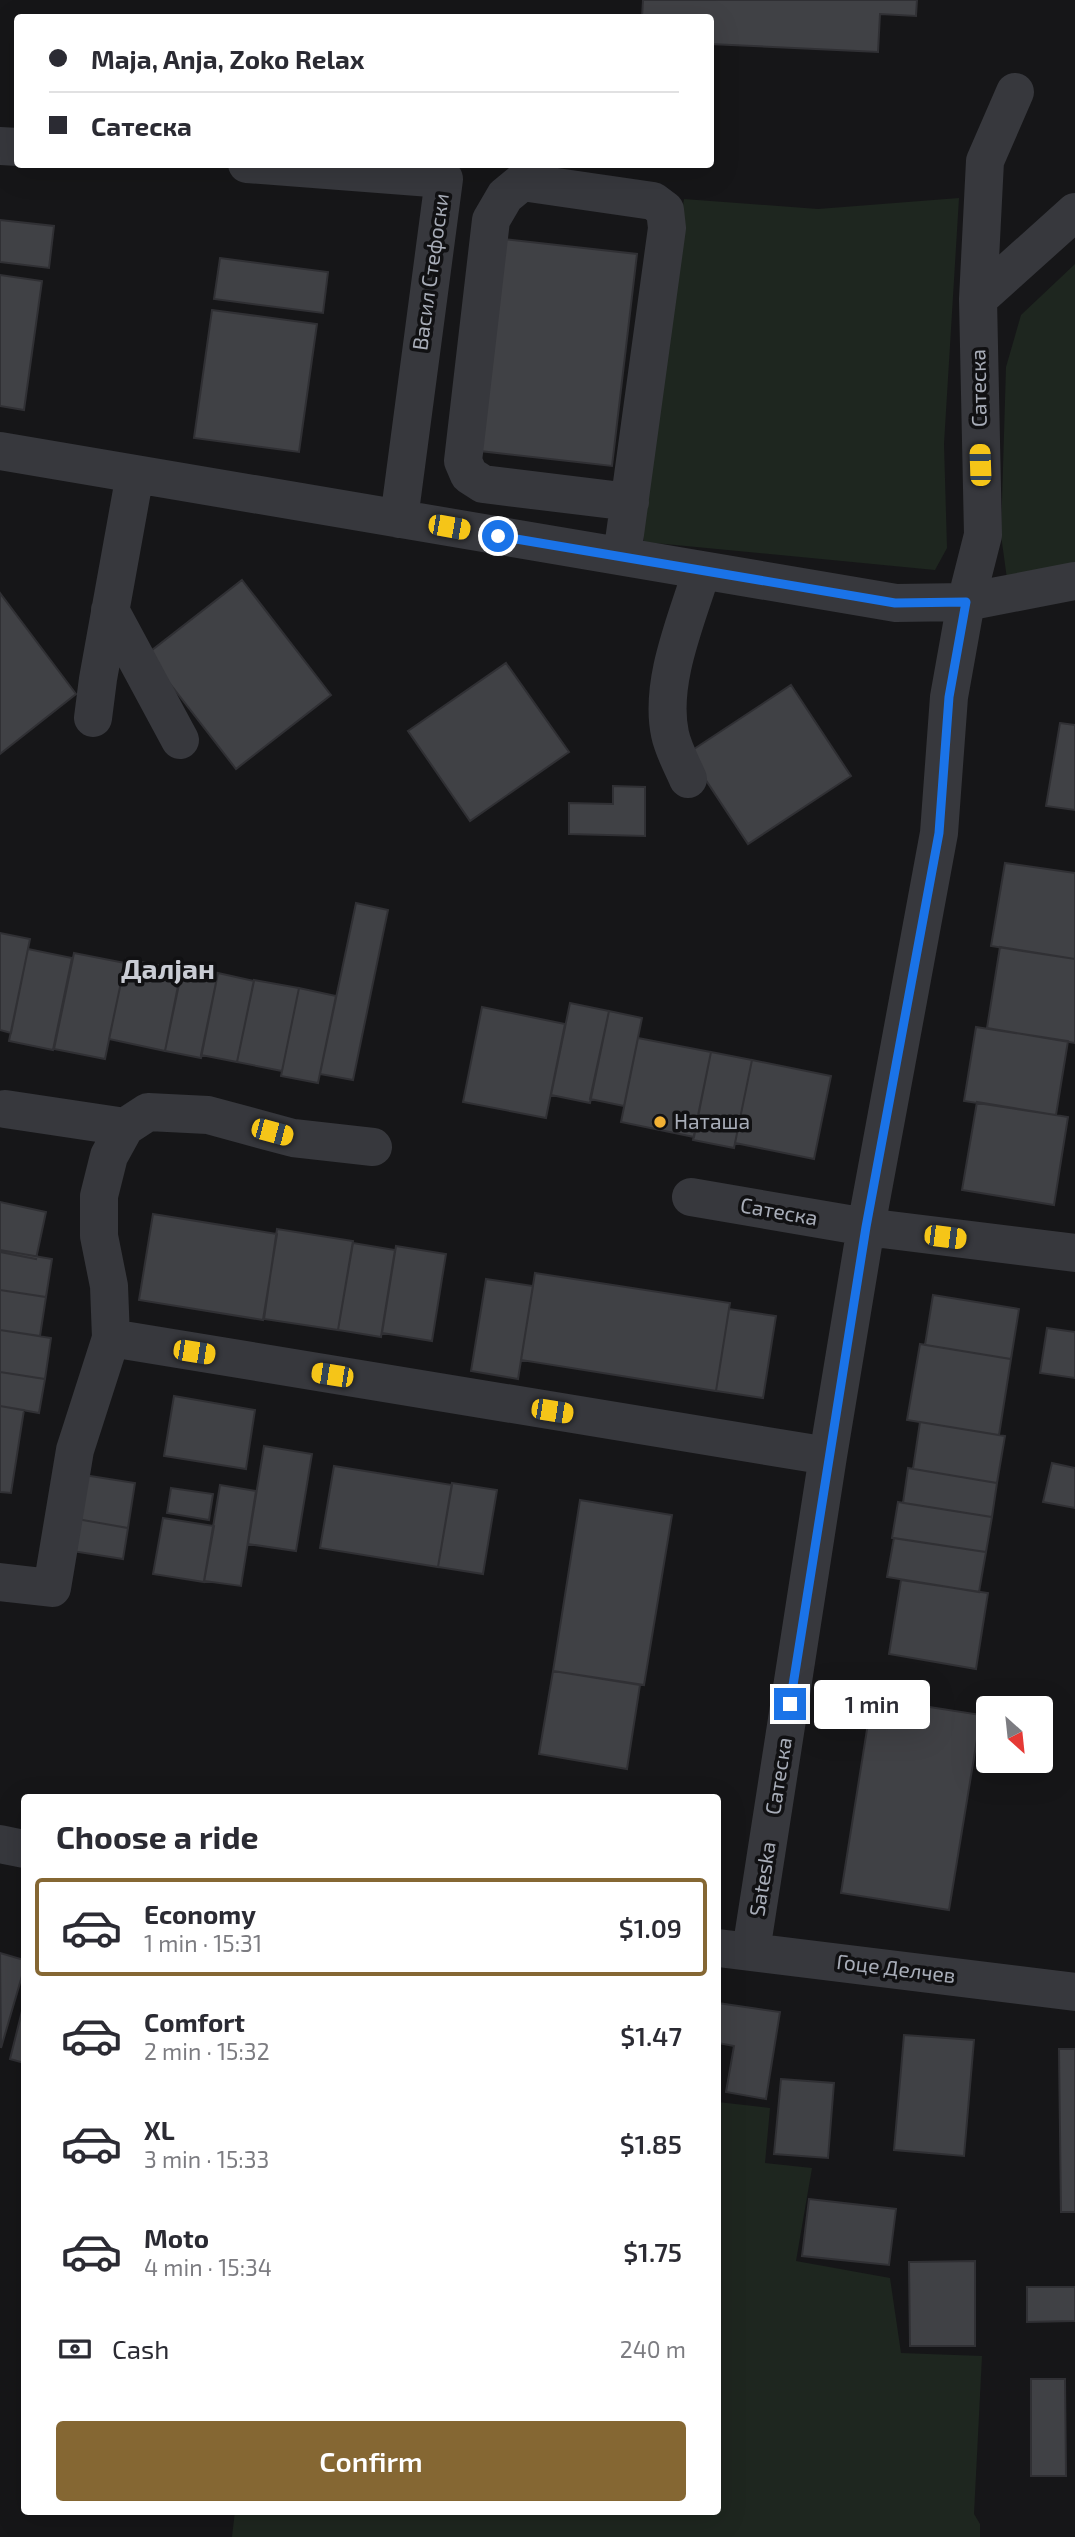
<!DOCTYPE html>
<meta charset="utf-8">
<style>
:root{--surface:#fff;--page:#f2f2f3;--text:#2b2b33;--muted:#7c7c81;--line:#e1e1e2;--accent:#856733}
body{margin:0;font-family:"Exo 2",sans-serif;background:var(--page);color:var(--text);height:100vh;display:flex;flex-direction:column;font-size:26px;white-space:nowrap}
*{box-sizing:border-box;margin:0}
p{font-size:23px;color:var(--muted)}
.icon{flex:none;width:38px;height:38px;fill:none;stroke:currentColor;stroke-width:2;stroke-linecap:round;stroke-linejoin:round}
.map{position:relative;flex:1;overflow:hidden}
.panel{position:absolute;left:21px;top:1794px;width:700px;height:721px;display:flex;flex-direction:column;background:var(--surface);border-radius:7px;box-shadow:0 7px 28px #0002}
.panel>*{flex:none}
.guide{position:absolute;left:14px;top:14px;width:700px;height:154px;border-radius:7px;box-shadow:0 7px 28px #0002;display:grid;align-content:center;height:154px;padding:0 35px;background:var(--surface)}
.needle{width:46px;rotate:153deg}
.fabs{position:absolute;left:976px;top:1696px;display:grid;gap:14px}
.fabs a{display:grid;place-items:center;width:77px;height:77px;border-radius:7px;background:var(--surface);box-shadow:0 7px 28px #0002;font-size:35px}
.end{position:absolute;width:32px;height:32px;margin:-16px;border:9px solid #1a73e8;background:#fff;box-shadow:0 0 0 4px #fff}
.from{border-radius:50%}
.bubble{position:absolute;height:49px;border-radius:7px;background:var(--surface);box-shadow:0 7px 28px #0002;font-size:23px;font-weight:600;line-height:49px;text-align:center}
.car{position:absolute;width:21px;height:42px;margin:-21px -10px;border-radius:9px;box-shadow:0 0 5px 2px #0007;background:linear-gradient(#f5c518 24%,#345 0 40%,#f5c518 0 76%,#345 0 86%,#f5c518 0)}
.guide b{display:flex;align-items:center;gap:24px;height:66px;font-size:26px}
.guide b+b{border-top:2px solid var(--line)}
.guide i{width:18px;height:18px;background:var(--text)}
ul{padding:0;list-style:none}
li{display:flex;align-items:center;gap:21px;height:98px;margin:0 14px 10px;padding:0 21px;border:4px solid transparent;border-radius:7px}
li div{flex:1}
li b{display:block;font-size:26px}
li em{font-style:normal;font-weight:600}
li.selected{border-color:var(--accent)}
li>.icon{width:63px;height:63px;stroke-width:1.5}
h2{padding:0 35px;font-size:32px;line-height:84px}
.pay{display:flex;align-items:center;gap:18px;height:77px;padding:0 35px;font-size:26px}
.pay p{margin-inline-start:auto}
.primary-button{display:flex;gap:14px;margin-top:auto;padding:14px 35px}
.primary-button a{flex:1;height:80px;border-radius:7px;background:var(--accent);color:#fff;font-size:28px;font-weight:600;line-height:80px;text-align:center}
.map>svg:first-child{display:block}
</style>
<div class="map">
<svg width="1075" height="2537" viewBox="0 0 1075 2537">
<rect width="100%" height="100%" fill="#161618"/>
<path fill="#1e261f" d="M 959,198 L 944,444 L 947,548 L 935,570 L 644,542 L 640,505 L 684,199 L 818,209 Z
M 1075,264 L 1075,571 L 1007,579 L 1001,535 L 1006,367 L 1021,315 Z
M 718,2102 L 770,2108 L 765,2163 L 812,2168 L 796,2261 L 890,2278 L 901,2353 L 982,2356 L 974,2514 L 980,2524 L 980,2537 L 232,2537 L 235,2511 L 718,2511 Z"/>
<path fill="#404145" stroke="#303034" stroke-width="2" d="M 643,0 L 917,0 L 916,16 L 880,14 L 878,52 L 710,44 L 710,18 L 642,18 Z
M 0,220 L 54,226 L 49,268 L 0,262 Z
M 504,239 L 637,254 L 612,466 L 480,451 Z
M 220,258 L 328,272 L 323,313 L 214,299 Z
M 0,275 L 42,281 L 24,410 L 0,406 Z
M 212,310 L 317,324 L 299,452 L 194,438 Z
M 242,580 L 331,695 L 236,769 L 147,654 Z
M 0,593 L 76,694 L 0,754 Z
M 506,663 L 569,752 L 470,821 L 408,731 Z
M 791,685 L 851,776 L 748,844 L 688,753 Z
M 1060,723 L 1075,725 L 1075,810 L 1046,806 Z
M 613,786 L 645,787 L 645,836 L 569,834 L 569,803 L 613,804 Z
M 1005,863 L 1075,873 L 1075,959 L 991,946 Z
M 356,903 L 388,910 L 353,1080 L 320,1074 Z
M 0,933 L 30,939 L 11,1033 L 0,1030 Z
M 1000,947 L 1075,959 L 1075,1043 L 987,1028 Z
M 28,949 L 72,958 L 53,1050 L 9,1041 Z
M 74,953 L 125,963 L 105,1059 L 54,1049 Z
M 126,959 L 182,970 L 165,1051 L 109,1039 Z
M 182,966 L 218,973 L 201,1058 L 165,1051 Z
M 218,973 L 254,981 L 237,1062 L 201,1055 Z
M 254,980 L 299,988 L 282,1071 L 237,1062 Z
M 299,988 L 336,996 L 318,1083 L 281,1076 Z
M 570,1003 L 609,1011 L 590,1103 L 551,1095 Z
M 482,1007 L 565,1024 L 546,1118 L 463,1102 Z
M 609,1011 L 642,1018 L 624,1106 L 590,1099 Z
M 976,1027 L 1068,1041 L 1056,1115 L 964,1101 Z
M 638,1038 L 711,1052 L 694,1137 L 621,1122 Z
M 711,1052 L 752,1060 L 734,1148 L 693,1140 Z
M 752,1060 L 831,1076 L 814,1159 L 735,1143 Z
M 977,1102 L 1068,1117 L 1054,1205 L 962,1190 Z
M 0,1202 L 46,1212 L 36,1259 L 0,1252 Z
M 153,1214 L 277,1234 L 263,1320 L 139,1300 Z
M 277,1229 L 353,1241 L 338,1330 L 264,1319 Z
M 353,1243 L 395,1250 L 381,1337 L 338,1330 Z
M 396,1246 L 446,1254 L 432,1341 L 382,1333 Z
M 0,1250 L 52,1259 L 46,1297 L 0,1290 Z
M 535,1273 L 730,1303 L 716,1391 L 521,1360 Z
M 486,1279 L 533,1286 L 518,1379 L 471,1371 Z
M 0,1290 L 46,1297 L 40,1336 L 0,1330 Z
M 933,1295 L 1019,1309 L 1011,1359 L 925,1345 Z
M 729,1309 L 776,1316 L 763,1398 L 716,1391 Z
M 1047,1328 L 1075,1332 L 1075,1378 L 1040,1373 Z
M 0,1330 L 51,1338 L 45,1379 L 0,1372 Z
M 920,1344 L 1011,1359 L 999,1435 L 907,1420 Z
M 0,1372 L 45,1379 L 39,1413 L 0,1406 Z
M 174,1396 L 255,1410 L 246,1469 L 164,1456 Z
M 0,1406 L 24,1410 L 11,1493 L 0,1492 Z
M 920,1422 L 1005,1436 L 997,1483 L 913,1469 Z
M 264,1446 L 312,1454 L 296,1551 L 248,1544 Z
M 1052,1463 L 1075,1468 L 1075,1508 L 1043,1502 Z
M 334,1466 L 452,1485 L 438,1567 L 320,1548 Z
M 908,1468 L 997,1483 L 992,1517 L 903,1503 Z
M 84,1475 L 135,1483 L 128,1528 L 77,1519 Z
M 452,1483 L 497,1490 L 483,1574 L 438,1567 Z
M 220,1485 L 256,1491 L 241,1586 L 204,1581 Z
M 171,1488 L 213,1494 L 209,1520 L 167,1513 Z
M 580,1500 L 672,1515 L 644,1685 L 553,1671 Z
M 898,1502 L 992,1517 L 986,1552 L 892,1538 Z
M 163,1518 L 214,1526 L 204,1582 L 153,1574 Z
M 77,1519 L 128,1528 L 123,1559 L 72,1551 Z
M 894,1538 L 986,1552 L 979,1592 L 887,1577 Z
M 901,1580 L 988,1593 L 976,1669 L 889,1654 Z
M 553,1671 L 640,1685 L 627,1769 L 539,1754 Z
M 872,1698 L 981,1715 L 949,1910 L 841,1893 Z
M 0,1953 L 24,1960 L 24,1969 L 1,2048 Z
M 24,2003 L 24,2063 L 10,2059 Z
M 718,2003 L 780,2012 L 766,2099 L 726,2092 L 734,2046 L 718,2043 Z
M 904,2035 L 974,2040 L 964,2156 L 894,2150 Z
M 1059,2049 L 1075,2049 L 1075,2212 L 1061,2212 Z
M 781,2079 L 834,2083 L 828,2158 L 774,2154 Z
M 809,2199 L 896,2209 L 889,2265 L 802,2256 Z
M 975,2261 L 975,2346 L 910,2346 L 909,2262 Z
M 1027,2287 L 1075,2287 L 1075,2321 L 1027,2322 Z
M 1031,2379 L 1065,2379 L 1066,2476 L 1031,2476 Z"/>
<g fill="none" stroke-linecap="round" stroke-linejoin="round">
<path stroke="#37383d" stroke-width="38" d="M 0,146 L 18,147
M 247,164 L 444,179 L 399,519
M 978,299 L 1075,212
M 0,451 L 896,603 L 966,602 L 1075,581
M 622,556 L 667,228 L 665,210 L 653,201 L 522,182 L 505,196 L 491,220 L 463,461 L 469,475 L 483,484 L 630,502
M 110,610 L 180,740
M 93,718 L 98,679 L 135,474
M 688,779 C 682,765 673,749 670,734 C 659,682 687,619 702,570
M 5,1109 L 125,1127 L 148,1112 L 208,1115 L 293,1138 L 373,1147
M 691,1197 L 866,1227 L 1075,1253
M 111,1338 L 109,1286 L 99,1236 L 99,1196 L 109,1156 L 125,1127
M 0,1582 L 52,1588 L 75,1450 L 111,1338 L 828,1456
M 0,1844 L 24,1849
M 718,1948 L 1075,1992
M 751,1951 L 828,1456 L 866,1227 L 939,833 L 949,697 L 966,602 L 983,535 L 978,299 L 985,161 L 1015,92"/>
</g>
<g fill="none" stroke-linecap="round" stroke-linejoin="round">
<path stroke="#1a73e8" stroke-width="9" d="M 498,536 L 895,603 L 966,602 L 949,697 L 939,833 L 866,1227 L 790,1704"/>
</g>
<circle fill="#f2b134" stroke="#111113" stroke-width="2.5" cx="660" cy="1122" r="7"/>
<g text-anchor="middle" stroke-width="7" stroke-linejoin="round" paint-order="stroke">
<g font-size="21" fill="#a8adb8" stroke="#111113">
<text transform="translate(431 272) rotate(-82)" y="7">Васил Стефоски</text>
<text transform="translate(979 388) rotate(-91)" y="7">Сатеска</text>
<text transform="translate(779 1212) rotate(10)" y="7">Сатеска</text>
<text transform="translate(779 1776) rotate(-81)" y="7">Сатеска</text>
<text transform="translate(763 1879) rotate(-81)" y="7">Sateska</text>
<text transform="translate(896 1969) rotate(7)" y="7">Гоце Делчев</text>
</g>
<g font-size="21" fill="#a8adb8" stroke="#111113" text-anchor="start">
<text x="674" y="1129">Наташа</text>
</g>
<g font-size="28" font-weight="bold" fill="#c9ccd4" stroke="#111113">
<text x="168" y="979">Далјан</text>
</g>
</g>
</svg>
<div class="fabs">
<a><svg class="needle" viewBox="-14 -14 28 28"><path d="M0-13l5 13h-10z" fill="#e53935"/><path d="M0 13l5-13h-10z" fill="#7c7c81"/></svg></a>
</div>
<i class="end from" style="left:498px;top:536px"></i>
<i class="end" style="left:790px;top:1704px"></i>
<div class="bubble" style="left:814px;top:1680px;width:116px">1 min</div>
<i class="car" style="left:980px;top:465px;rotate:358deg"></i>
<i class="car" style="left:449px;top:527px;rotate:100deg"></i>
<i class="car" style="left:272px;top:1132px;rotate:105deg"></i>
<i class="car" style="left:945px;top:1237px;rotate:97deg"></i>
<i class="car" style="left:194px;top:1352px;rotate:99deg"></i>
<i class="car" style="left:332px;top:1375px;rotate:279deg"></i>
<i class="car" style="left:552px;top:1411px;rotate:99deg"></i>
<div class="guide">
<b><i class="from"></i>Maja, Anja, Zoko Relax</b>
<b><i></i>Сатеска</b>
</div>
<section class="panel">
<h2>Choose a ride</h2>
<ul>
<li class="selected"><svg class="icon" aria-label="car" viewBox="0 0 24 24"><path d="M5 17H2v-5l4-1 3-4h7l3 4 3 1v5h-3M9 17h6M6 11h13"/><circle cx="7" cy="17" r="2"/><circle cx="17" cy="17" r="2"/></svg><div><b>Economy</b><p>1 min · 15:31</p></div><em>$1.09</em></li>
<li><svg class="icon" aria-label="car" viewBox="0 0 24 24"><path d="M5 17H2v-5l4-1 3-4h7l3 4 3 1v5h-3M9 17h6M6 11h13"/><circle cx="7" cy="17" r="2"/><circle cx="17" cy="17" r="2"/></svg><div><b>Comfort</b><p>2 min · 15:32</p></div><em>$1.47</em></li>
<li><svg class="icon" aria-label="car" viewBox="0 0 24 24"><path d="M5 17H2v-5l4-1 3-4h7l3 4 3 1v5h-3M9 17h6M6 11h13"/><circle cx="7" cy="17" r="2"/><circle cx="17" cy="17" r="2"/></svg><div><b>XL</b><p>3 min · 15:33</p></div><em>$1.85</em></li>
<li><svg class="icon" aria-label="car" viewBox="0 0 24 24"><path d="M5 17H2v-5l4-1 3-4h7l3 4 3 1v5h-3M9 17h6M6 11h13"/><circle cx="7" cy="17" r="2"/><circle cx="17" cy="17" r="2"/></svg><div><b>Moto</b><p>4 min · 15:34</p></div><em>$1.75</em></li>
</ul>
<div class="pay"><svg class="icon" aria-label="cash" viewBox="0 0 24 24"><path d="M3 7h18v10H3z"/><circle cx="12" cy="12" r="2"/></svg>Cash<p>240 m</p></div>
<div class="primary-button"><a>Confirm</a></div>
</section>
</div>
